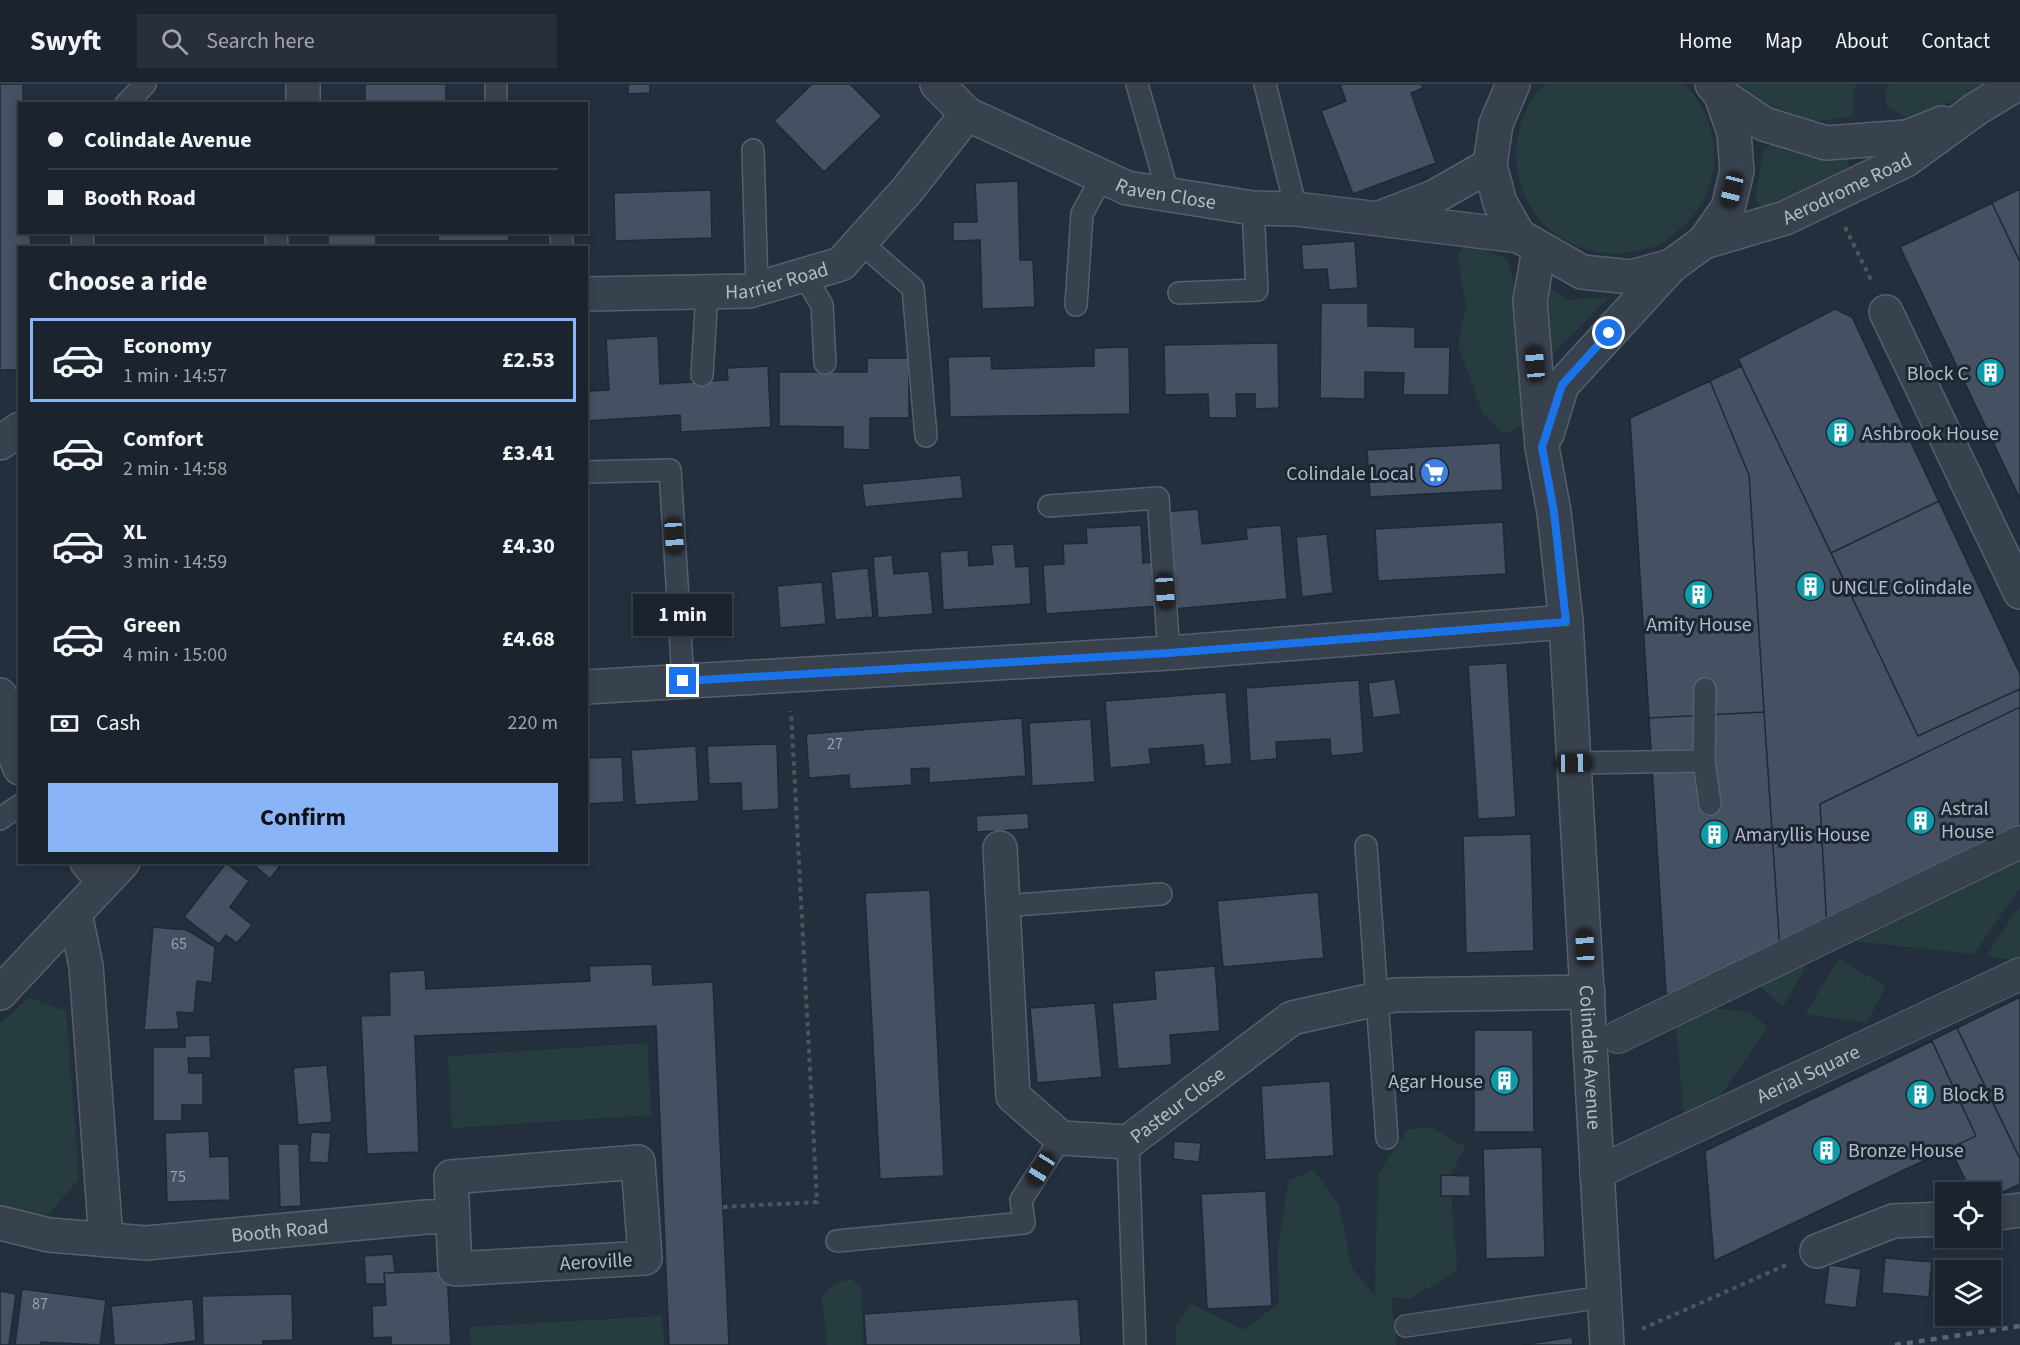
<!DOCTYPE html>
<meta charset="utf-8">
<style>
:root{--surface:#1b232e;--page:#282f3a;--text:#f1f3f6;--muted:#a0a4aa;--line:#39404a;--accent:#8ab4f8}
body{margin:0;font-family:"Source Sans 3",sans-serif;background:var(--page);color:var(--text);height:100vh;display:flex;flex-direction:column;font-size:22px;white-space:nowrap}
*{box-sizing:border-box;margin:0}
p{font-size:20px;color:var(--muted)}
.icon{flex:none;width:33px;height:33px;fill:none;stroke:currentColor;stroke-width:2;stroke-linecap:round;stroke-linejoin:round}
.map{position:relative;flex:1;overflow:hidden}
.details{position:absolute;left:18px;top:162px;width:570px;height:618px;display:flex;flex-direction:column;background:var(--surface);border-radius:0px;box-shadow:0 3px 9px #0003,0 0 0 2px var(--line)}
.details>*{flex:none}
.top-card{position:absolute;left:18px;top:18px;width:570px;height:132px;border-radius:0px;box-shadow:0 3px 9px #0003,0 0 0 2px var(--line);display:grid;align-content:center;height:132px;padding:0 30px;background:var(--surface)}
.fabs{position:absolute;left:1935px;top:1098px;display:grid;gap:12px}
.fabs a{display:grid;place-items:center;width:66px;height:66px;border-radius:0px;background:var(--surface);box-shadow:0 3px 9px #0003,0 0 0 2px var(--line);font-size:30px}
.end{position:absolute;width:27px;height:27px;margin:-14px;border:8px solid #1a73e8;background:#fff;box-shadow:0 0 0 3px #fff}
.from{border-radius:50%}
.bubble{position:absolute;height:42px;border-radius:0px;background:var(--surface);box-shadow:0 3px 9px #0003,0 0 0 2px var(--line);font-size:20px;font-weight:700;line-height:42px;text-align:center}
.car{position:absolute;width:18px;height:36px;margin:-18px -9px;border-radius:8px;box-shadow:0 0 4px 2px #0007;background:linear-gradient(#222 24%,#8ab4d8 0 40%,#222 0 76%,#8ab4d8 0 86%,#222 0)}
.top-card b{display:flex;align-items:center;gap:21px;height:57px;font-size:22px}
.top-card b+b{border-top:2px solid var(--line)}
.top-card i{width:15px;height:15px;background:var(--text)}
ul{padding:0;list-style:none}
li{display:flex;align-items:center;gap:18px;height:84px;margin:0 12px 9px;padding:0 18px;border:3px solid transparent;border-radius:0px}
li div{flex:1}
li b{display:block;font-size:22px}
li em{font-style:normal;font-weight:700}
li.current{border-color:var(--accent)}
li>.icon{width:54px;height:54px;stroke-width:1.5}
h2{padding:0 30px;font-size:27px;line-height:72px}
.pay{display:flex;align-items:center;gap:15px;height:66px;padding:0 30px;font-size:22px}
.pay p{margin-inline-start:auto}
.button{display:flex;gap:12px;margin-top:auto;padding:12px 30px}
.button a{flex:1;height:69px;border-radius:0px;background:var(--accent);color:#111;font-size:24px;font-weight:700;line-height:69px;text-align:center}
header{display:flex;align-items:center;gap:36px;box-sizing:border-box;height:84px;padding:0 30px;background:var(--surface);border-bottom:2px solid var(--line)}
header strong{font-size:28px}
nav{display:flex;gap:33px;margin-inline-start:auto;font-size:21px}
.search{width:420px;height:54px;background:var(--page);display:flex;align-items:center;gap:15px;box-sizing:border-box;padding:0 21px;border-radius:0px;color:var(--muted);font-size:22px}
.map>svg:first-child{display:block}
</style>
<header>
<strong>Swyft</strong>
<div class="search"><svg class="icon" aria-label="search" viewBox="0 0 24 24"><circle cx="10" cy="10" r="6"/><path d="M15 15l6 6"/></svg>Search here</div>
<nav><a>Home</a><a>Map</a><a>About</a><a>Contact</a></nav>
</header>
<div class="map">
<svg width="2020" height="1261" viewBox="0 0 2020 1261">
<rect width="100%" height="100%" fill="#242f3e"/>
<path fill="#263c3f" d="M 1546,0 L 1685,0 C 1725,42 1725,107 1680,145 C 1674,149 1668,156 1662,160 C 1656,163 1647,164 1640,166 C 1591,179 1540,154 1522,105 C 1519,97 1518,87 1517,78 C 1513,55 1526,14 1546,0 Z
M 1738,0 L 1855,0 L 1853,32 L 1805,39 L 1751,13 Z
M 1890,0 L 1989,0 L 1981,9 L 1905,33 L 1887,22 L 1885,4 Z
M 1778,54 L 1845,71 L 1851,89 L 1771,132 L 1755,116 L 1763,68 Z
M 1465,159 L 1507,175 L 1519,216 L 1531,338 L 1503,350 L 1483,330 L 1458,261 L 1466,222 L 1458,173 Z
M 1533,192 L 1568,216 L 1609,213 L 1555,268 L 1543,288 Z
M 2020,769 L 2020,803 L 1974,870 L 1854,857 L 1858,847 Z
M 2020,822 L 2020,877 L 1986,872 Z
M 1814,868 L 1783,923 L 1755,898 Z
M 1839,875 L 1886,902 L 1867,939 L 1805,930 Z
M 29,914 L 66,927 L 79,1095 L 48,1131 L 0,1122 L 0,940 Z
M 1702,923 L 1749,928 L 1768,943 L 1715,1019 L 1684,1035 L 1676,937 Z
M 647,959 L 651,1031 L 452,1044 L 448,972 Z
M 1432,1044 L 1466,1063 L 1450,1091 L 1457,1186 L 1410,1215 L 1391,1213 L 1397,1261 L 1176,1261 L 1176,1242 L 1192,1220 L 1244,1246 L 1279,1219 L 1278,1163 L 1289,1096 L 1313,1086 L 1339,1120 L 1352,1184 L 1375,1212 L 1378,1089 L 1408,1045 Z
M 852,1195 L 862,1206 L 863,1261 L 827,1261 L 822,1212 L 834,1200 Z
M 662,1232 L 664,1261 L 471,1261 L 470,1243 Z"/>
<path fill="#455162" stroke="#1f2835" stroke-width="1.5" d="M 0,0 L 23,0 L 23,20 L 20,20 L 20,148 L 30,148 L 31,164 L 20,164 L 20,286 L 0,286 Z
M 365,0 L 446,0 L 446,20 L 365,20 Z
M 628,0 L 650,0 L 650,9 L 628,10 Z
M 812,0 L 850,0 L 882,32 L 824,88 L 774,37 Z
M 1340,0 L 1421,0 L 1423,4 L 1411,9 L 1436,79 L 1353,110 L 1321,27 L 1346,17 Z
M 1018,97 L 1020,176 L 1033,176 L 1035,223 L 982,225 L 980,156 L 953,157 L 953,138 L 977,138 L 975,99 Z
M 2020,105 L 2020,415 L 1900,163 Z
M 711,106 L 712,154 L 615,157 L 614,109 Z
M 1992,119 L 2020,178 L 2020,415 L 1900,163 Z
M 328,148 L 376,148 L 376,164 L 328,164 Z
M 438,148 L 509,148 L 509,157 L 438,157 Z
M 1355,157 L 1358,204 L 1329,206 L 1327,185 L 1303,186 L 1301,161 Z
M 545,160 L 545,164 L 527,164 L 527,162 Z
M 1321,219 L 1368,219 L 1368,242 L 1415,243 L 1415,263 L 1450,263 L 1449,311 L 1403,311 L 1404,289 L 1365,288 L 1365,315 L 1320,314 Z
M 1835,225 L 1852,233 L 1939,417 L 1831,469 L 1738,275 Z
M 1835,225 L 1852,233 L 2020,590 L 2020,751 L 1678,916 L 1666,909 L 1630,334 L 1742,282 L 1738,275 Z
M 658,252 L 660,300 L 728,296 L 727,284 L 768,282 L 771,343 L 681,348 L 680,331 L 586,337 L 586,291 L 589,291 L 590,307 L 609,306 L 606,255 Z
M 1278,259 L 1279,324 L 1255,325 L 1255,310 L 1236,310 L 1237,334 L 1209,334 L 1208,310 L 1165,311 L 1164,261 Z
M 1129,263 L 1130,330 L 950,333 L 948,273 L 991,272 L 992,285 L 1094,282 L 1094,264 Z
M 867,274 L 909,274 L 909,334 L 870,334 L 870,366 L 843,365 L 843,343 L 779,342 L 779,288 L 867,288 Z
M 1710,297 L 1749,391 L 1764,628 L 1649,634 L 1630,334 Z
M 1500,359 L 1503,406 L 1370,413 L 1367,366 Z
M 961,391 L 963,414 L 865,423 L 862,400 Z
M 1939,417 L 2020,590 L 2020,605 L 1918,652 L 1831,469 Z
M 1198,425 L 1202,460 L 1247,455 L 1246,444 L 1281,441 L 1287,515 L 1173,525 L 1164,428 Z
M 1503,438 L 1506,490 L 1378,497 L 1375,445 Z
M 1141,441 L 1143,479 L 1157,478 L 1160,522 L 1046,530 L 1043,481 L 1064,480 L 1063,460 L 1087,459 L 1086,444 Z
M 1327,450 L 1333,509 L 1302,513 L 1296,453 Z
M 1014,460 L 1016,483 L 1029,482 L 1031,520 L 943,526 L 940,468 L 968,466 L 969,482 L 993,480 L 991,461 Z
M 892,471 L 894,490 L 929,487 L 933,530 L 878,534 L 873,473 Z
M 868,484 L 873,533 L 835,536 L 831,488 Z
M 822,498 L 826,540 L 780,544 L 777,502 Z
M 1507,579 L 1516,733 L 1478,735 L 1468,581 Z
M 1395,595 L 1401,630 L 1373,634 L 1368,599 Z
M 1359,596 L 1364,669 L 1331,672 L 1330,655 L 1276,658 L 1277,675 L 1250,677 L 1246,604 Z
M 1226,608 L 1232,680 L 1205,682 L 1203,661 L 1149,665 L 1151,680 L 1110,684 L 1105,617 Z
M 2020,623 L 2020,751 L 1827,845 L 1820,720 Z
M 1764,628 L 1780,867 L 1678,916 L 1666,909 L 1649,634 Z
M 1022,634 L 1026,692 L 929,699 L 929,684 L 911,685 L 912,701 L 850,705 L 849,691 L 809,694 L 806,650 Z
M 1091,635 L 1095,698 L 1032,702 L 1029,639 Z
M 777,660 L 779,725 L 742,727 L 741,699 L 709,700 L 707,662 Z
M 696,662 L 699,717 L 635,721 L 631,666 Z
M 622,673 L 624,718 L 586,720 L 586,674 Z
M 1028,729 L 1029,745 L 977,748 L 976,732 Z
M 1531,750 L 1534,867 L 1466,869 L 1463,752 Z
M 251,778 L 283,778 L 270,795 Z
M 226,779 L 249,797 L 230,823 L 252,841 L 237,859 L 226,851 L 219,860 L 184,833 Z
M 930,806 L 944,1092 L 880,1095 L 865,809 Z
M 1318,808 L 1324,874 L 1223,883 L 1217,817 Z
M 153,843 L 187,846 L 215,863 L 212,899 L 197,897 L 194,929 L 177,928 L 179,945 L 144,946 Z
M 652,880 L 653,901 L 713,898 L 729,1261 L 669,1261 L 656,942 L 415,952 L 419,1068 L 367,1070 L 361,932 L 390,931 L 389,888 L 425,886 L 426,905 L 590,897 L 589,882 Z
M 1215,882 L 1220,947 L 1170,951 L 1172,981 L 1118,985 L 1112,919 L 1156,915 L 1154,887 Z
M 2020,913 L 2020,1100 L 1990,1114 L 1990,1108 L 1971,1108 L 1950,1064 L 1714,1177 L 1705,1067 Z
M 2020,913 L 2020,1075 L 1957,944 Z
M 1095,919 L 1102,993 L 1037,999 L 1030,924 Z
M 1474,946 L 1533,946 L 1534,1048 L 1474,1048 Z
M 210,951 L 211,974 L 188,974 L 189,989 L 203,989 L 203,1021 L 182,1021 L 182,1037 L 153,1037 L 153,963 L 185,963 L 185,952 Z
M 1932,957 L 1976,1052 L 1714,1177 L 1705,1067 Z
M 327,981 L 332,1038 L 298,1041 L 293,984 Z
M 1330,997 L 1334,1072 L 1265,1076 L 1261,1002 Z
M 209,1047 L 210,1073 L 229,1072 L 230,1116 L 167,1118 L 165,1049 Z
M 311,1048 L 331,1049 L 328,1079 L 309,1078 Z
M 1174,1057 L 1201,1059 L 1199,1078 L 1173,1075 Z
M 278,1060 L 299,1060 L 301,1122 L 280,1123 Z
M 1542,1063 L 1545,1173 L 1486,1175 L 1483,1065 Z
M 1441,1091 L 1470,1092 L 1470,1112 L 1441,1112 Z
M 1266,1107 L 1272,1222 L 1207,1225 L 1201,1110 Z
M 393,1170 L 395,1189 L 384,1189 L 385,1200 L 366,1200 L 364,1172 Z
M 1885,1174 L 1932,1178 L 1929,1213 L 1882,1209 Z
M 1829,1181 L 1861,1185 L 1856,1224 L 1824,1220 Z
M 447,1187 L 451,1261 L 391,1261 L 391,1253 L 373,1254 L 372,1222 L 386,1221 L 384,1189 Z
M 22,1205 L 106,1216 L 100,1261 L 41,1258 L 41,1261 L 15,1261 Z
M 0,1207 L 16,1210 L 9,1261 L 0,1261 Z
M 292,1210 L 293,1256 L 263,1257 L 263,1261 L 203,1261 L 202,1212 Z
M 193,1215 L 196,1257 L 161,1261 L 114,1261 L 111,1222 Z
M 1078,1215 L 1081,1261 L 866,1261 L 864,1230 Z
M 1572,1253 L 1573,1261 L 1522,1261 Z"/>
<g fill="none" stroke-linecap="round" stroke-linejoin="round">
<defs>
<path id="service" d="M 1137,0 L 1168,109
M 1265,0 L 1296,125
M 126,20 L 145,0
M 496,20 L 496,0
M 753,66 L 757,205
M 82,148 L 83,164
M 276,148 L 277,164
M 561,148 L 562,164
M 860,158 L 913,204 L 926,352
M 804,191 L 822,221 L 825,279
M 1179,209 L 1257,206 L 1253,124
M 1076,221 L 1082,130 L 1102,93
M 702,291 L 707,208
M 586,388 L 670,386 L 683,597
M 1049,422 L 1158,414 L 1169,569
M 1705,605 L 1704,677 L 1710,720
M 1574,679 L 1704,677
M 0,735 L 20,721
M 1366,762 L 1387,1054
M 1003,822 L 1161,810
M 1128,1058 L 1135,1261
M 837,1157 L 1024,1139 L 1021,1116 L 1061,1054
M 1406,1242 L 1603,1213"/>
<g id="pedestrian">
<path d="M 1618,953 L 2020,758"/>
<path id="s1" d="M 1596,1089 L 2020,890"/>
</g>
<g id="minor">
<path d="M 303,0 L 303,20"/>
<path id="s2" d="M 937,0 L 967,30 L 1127,104 L 1253,124 L 1296,125 L 1519,152"/>
<path d="M 1382,133 L 1434,113 L 1490,81"/>
<path id="s3" d="M 586,210 L 749,207 L 841,180 L 908,105 L 967,30"/>
<path d="M 1886,228 L 2020,508"/>
<path d="M 0,359 L 20,345"/>
<path d="M 0,611 L 5,647 L 20,684"/>
<path id="s4" d="M 1000,764 L 1013,1012 L 1061,1054 L 1128,1058 L 1292,934 L 1394,911 L 1588,908"/>
<path d="M 87,778 L 104,798"/>
<path d="M 75,829 L 86,882 L 106,1156"/>
<path d="M 638,1078 L 645,1174 L 455,1185 L 451,1093 Z"/>
<path d="M 1990,1130 L 2020,1126"/>
<path id="s5" d="M 0,1139 L 49,1151 L 146,1159 L 426,1133 L 453,1133"/>
<path d="M 1817,1167 L 1893,1137 L 1946,1135"/>
</g>
<g id="tertiary">
<path d="M 1513,0 L 1496,40 L 1490,81 L 1500,119 L 1519,152 L 1582,188 L 1631,193 L 1671,182 L 1704,158 L 1728,124 L 1737,87 L 1734,49 L 1721,11 L 1712,0"/>
<path d="M 1721,11 L 1764,40 L 1826,59 L 1907,53 L 1942,39"/>
<path id="s6" d="M 1704,158 L 1785,134 L 1906,76 L 1976,25 L 2017,0"/>
<path id="s7" d="M 1539,165 L 1530,217 L 1542,363 L 1554,428 L 1566,538 L 1607,1261"/>
<path d="M 1547,350 L 1562,301 L 1671,182"/>
<path d="M 586,603 L 1169,569 L 1566,538"/>
<path d="M 0,909 L 123,778"/>
</g>
</defs>
<use href="#service" stroke="#565f6c" stroke-width="24"/>
<use href="#pedestrian" stroke="#565f6c" stroke-width="34"/>
<use href="#minor" stroke="#565f6c" stroke-width="36"/>
<use href="#tertiary" stroke="#565f6c" stroke-width="36"/>
<path stroke="#44595c" stroke-width="4" stroke-dasharray="4.5 4.5" stroke-linecap="butt" d="M 1845,143 L 1872,198
M 723,1123 L 817,1118 L 791,627
M 1642,1245 L 1786,1181"/>
<use href="#service" stroke="#38414e" stroke-width="21"/>
<use href="#pedestrian" stroke="#38414e" stroke-width="32"/>
<use href="#minor" stroke="#38414e" stroke-width="33"/>
<use href="#tertiary" stroke="#38414e" stroke-width="33"/>
<path stroke="#5a6575" stroke-width="4.5" stroke-dasharray="6 6" stroke-linecap="butt" d="M 1895,1261 L 2020,1242"/>
</g>
<g fill="none" stroke-linecap="round" stroke-linejoin="round">
<path stroke="#1a73e8" stroke-width="8" d="M 683,597 L 1169,569 L 1566,538 L 1554,428 L 1542,363 L 1562,301 L 1609,249"/>
</g>
<defs>
<symbol id="building-disc" viewBox="-11 -11 22 22"><circle r="9.5" fill="#0f9aa8" stroke="#1d2633"/><path d="M-4-6H4V6H1V3H-1V6H-4ZM-2.5-4.3h1.7v1.8h-1.7ZM.8-4.3h1.7v1.8H.8ZM-2.5-1h1.7V.8h-1.7ZM.8-1h1.7V.8H.8Z" fill="#fff"/></symbol>
<symbol id="supermarket-disc" viewBox="-11 -11 22 22"><circle r="9.5" fill="#3f7fe0" stroke="#1d2633"/><path d="M-6-5.5h2.5l.6 2H6L4.5 2H-2.5L-4.4-4H-6ZM-1.5 3.2a1.3 1.3 0 1 0 .1 0ZM3 3.2a1.3 1.3 0 1 0 .1 0Z" fill="#fff"/></symbol>
</defs>
<g fill-rule="evenodd">
<use href="#building-disc" x="1974" y="272" width="33" height="33"/>
<use href="#building-disc" x="1824" y="332" width="33" height="33"/>
<use href="#supermarket-disc" x="1418" y="372" width="33" height="33"/>
<use href="#building-disc" x="1794" y="486" width="33" height="33"/>
<use href="#building-disc" x="1682" y="494" width="33" height="33"/>
<use href="#building-disc" x="1904" y="720" width="33" height="33"/>
<use href="#building-disc" x="1698" y="734" width="33" height="33"/>
<use href="#building-disc" x="1488" y="980" width="33" height="33"/>
<use href="#building-disc" x="1904" y="994" width="33" height="33"/>
<use href="#building-disc" x="1810" y="1050" width="33" height="33"/>
</g>
<g text-anchor="middle" stroke-width="6" stroke-linejoin="round" paint-order="stroke">
<g font-size="16" fill="#98a1af">
<text x="835" y="665">27</text>
<text x="179" y="865">65</text>
<text x="178" y="1098">75</text>
<text x="40" y="1225">87</text>
</g>
<g font-size="20" fill="#b4bcc9" stroke="#1d2633">
<text dy="7" stroke="none"><textPath href="#s6" startOffset="153">Aerodrome Road</textPath></text>
<text dy="7" stroke="none"><textPath href="#s2" startOffset="258">Raven Close</textPath></text>
<text dy="7" stroke="none"><textPath href="#s3" startOffset="192">Harrier Road</textPath></text>
<text dy="7" stroke="none"><textPath href="#s7" startOffset="812">Colindale Avenue</textPath></text>
<text dy="7" stroke="none"><textPath href="#s1" startOffset="234">Aerial Square</textPath></text>
<text dy="7" stroke="none"><textPath href="#s4" startOffset="441">Pasteur Close</textPath></text>
<text dy="7" stroke="none"><textPath href="#s5" startOffset="282">Booth Road</textPath></text>
<text transform="translate(596 1177) rotate(-3)" y="7">Aeroville</text>
</g>
<g font-size="20" fill="#b4bcc9" stroke="#1d2633" text-anchor="start">
<text x="1969" y="296" text-anchor="end">Block C</text>
<text x="1862" y="356">Ashbrook House</text>
<text x="1414" y="396" text-anchor="end">Colindale Local</text>
<text x="1831" y="510">UNCLE Colindale</text>
<text x="1699" y="547" text-anchor="middle">Amity House</text>
<text x="1941" y="731">Astral<tspan x="1941" dy="23">House</tspan></text>
<text x="1735" y="757">Amaryllis House</text>
<text x="1483" y="1004" text-anchor="end">Agar House</text>
<text x="1942" y="1017">Block B</text>
<text x="1848" y="1073">Bronze House</text>
</g>
</g>
</svg>
<div class="fabs">
<a><svg class="icon" aria-label="locate" viewBox="0 0 24 24"><circle cx="12" cy="12" r="6"/><path d="M12 2v4M12 18v4M2 12h4M18 12h4"/></svg></a>
<a><svg class="icon" aria-label="layers" viewBox="0 0 24 24"><path d="M12 4l9 5-9 5-9-5zM3 14l9 5 9-5"/></svg></a>
</div>
<i class="end from" style="left:1609px;top:249px"></i>
<i class="end" style="left:683px;top:597px"></i>
<div class="bubble" style="left:633px;top:510px;width:99px">1 min</div>
<i class="car" style="left:1732px;top:106px;rotate:194deg"></i>
<i class="car" style="left:1535px;top:280px;rotate:355deg"></i>
<i class="car" style="left:674px;top:452px;rotate:176deg"></i>
<i class="car" style="left:1165px;top:507px;rotate:176deg"></i>
<i class="car" style="left:1574px;top:679px;rotate:89deg"></i>
<i class="car" style="left:1585px;top:863px;rotate:357deg"></i>
<i class="car" style="left:1041px;top:1085px;rotate:212deg"></i>
<div class="top-card">
<b><i class="from"></i>Colindale Avenue</b>
<b><i></i>Booth Road</b>
</div>
<section class="details">
<h2>Choose a ride</h2>
<ul>
<li class="current"><svg class="icon" aria-label="car" viewBox="0 0 24 24"><path d="M5 17H2v-5l4-1 3-4h7l3 4 3 1v5h-3M9 17h6M6 11h13"/><circle cx="7" cy="17" r="2"/><circle cx="17" cy="17" r="2"/></svg><div><b>Economy</b><p>1 min · 14:57</p></div><em>£2.53</em></li>
<li><svg class="icon" aria-label="car" viewBox="0 0 24 24"><path d="M5 17H2v-5l4-1 3-4h7l3 4 3 1v5h-3M9 17h6M6 11h13"/><circle cx="7" cy="17" r="2"/><circle cx="17" cy="17" r="2"/></svg><div><b>Comfort</b><p>2 min · 14:58</p></div><em>£3.41</em></li>
<li><svg class="icon" aria-label="car" viewBox="0 0 24 24"><path d="M5 17H2v-5l4-1 3-4h7l3 4 3 1v5h-3M9 17h6M6 11h13"/><circle cx="7" cy="17" r="2"/><circle cx="17" cy="17" r="2"/></svg><div><b>XL</b><p>3 min · 14:59</p></div><em>£4.30</em></li>
<li><svg class="icon" aria-label="car" viewBox="0 0 24 24"><path d="M5 17H2v-5l4-1 3-4h7l3 4 3 1v5h-3M9 17h6M6 11h13"/><circle cx="7" cy="17" r="2"/><circle cx="17" cy="17" r="2"/></svg><div><b>Green</b><p>4 min · 15:00</p></div><em>£4.68</em></li>
</ul>
<div class="pay"><svg class="icon" aria-label="cash" viewBox="0 0 24 24"><path d="M3 7h18v10H3z"/><circle cx="12" cy="12" r="2"/></svg>Cash<p>220 m</p></div>
<div class="button"><a>Confirm</a></div>
</section>
</div>
